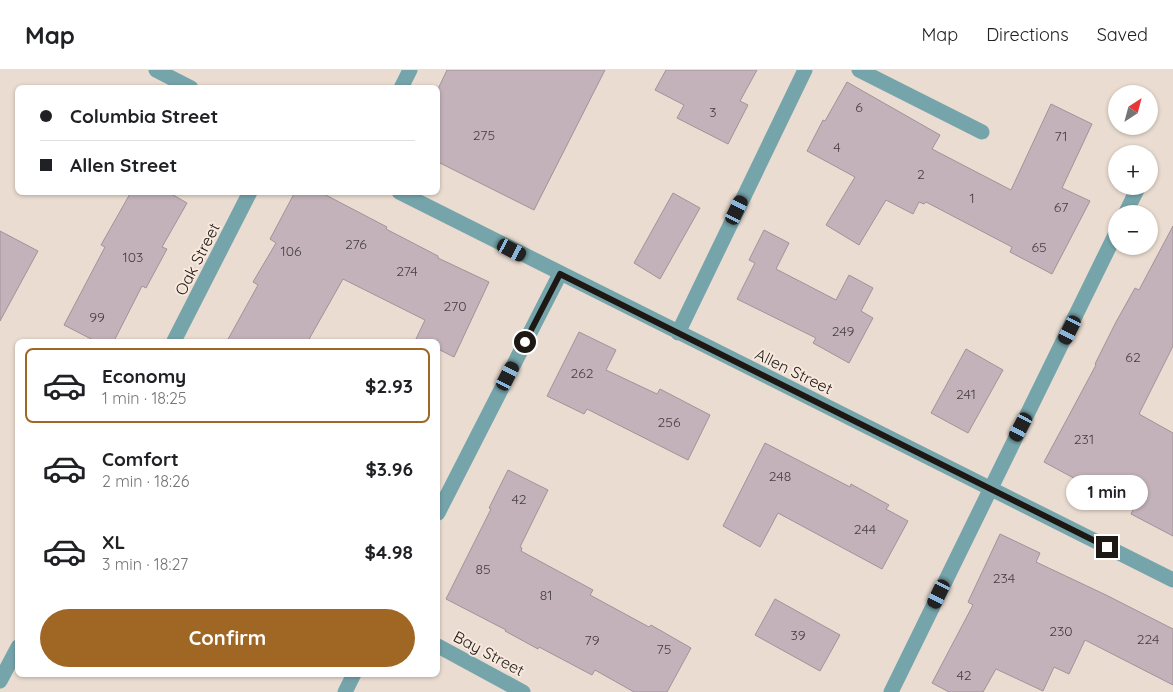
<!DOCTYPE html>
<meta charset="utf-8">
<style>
:root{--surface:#fff;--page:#f6f6f6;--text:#202124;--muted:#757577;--line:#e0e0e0;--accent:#9f6624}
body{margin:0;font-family:Quicksand,sans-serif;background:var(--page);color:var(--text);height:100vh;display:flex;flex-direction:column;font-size:19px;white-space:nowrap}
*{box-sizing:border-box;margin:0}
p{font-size:16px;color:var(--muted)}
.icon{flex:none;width:28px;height:28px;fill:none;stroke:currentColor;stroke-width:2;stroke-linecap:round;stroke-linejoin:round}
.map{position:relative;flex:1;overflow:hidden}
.panel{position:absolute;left:15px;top:269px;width:425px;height:338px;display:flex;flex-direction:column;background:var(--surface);border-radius:8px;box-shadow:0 1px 4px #0004}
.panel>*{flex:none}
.hud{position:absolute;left:15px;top:15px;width:425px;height:110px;border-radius:8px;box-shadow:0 1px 4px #0004;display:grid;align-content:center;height:110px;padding:0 25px;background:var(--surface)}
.needle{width:32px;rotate:36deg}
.tools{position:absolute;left:1108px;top:15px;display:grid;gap:10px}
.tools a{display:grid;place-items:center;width:50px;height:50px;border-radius:50%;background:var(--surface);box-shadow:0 1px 4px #0004;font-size:25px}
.end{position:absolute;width:22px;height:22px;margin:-11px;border:6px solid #1d1814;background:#fff;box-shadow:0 0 0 2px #fff}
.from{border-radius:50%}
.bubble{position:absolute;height:35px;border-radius:18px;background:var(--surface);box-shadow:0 1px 4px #0004;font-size:16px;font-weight:800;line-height:35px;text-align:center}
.car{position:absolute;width:15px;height:30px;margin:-15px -8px;border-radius:6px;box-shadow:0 0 4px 1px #0007;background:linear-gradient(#222 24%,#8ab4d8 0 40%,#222 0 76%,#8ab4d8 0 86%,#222 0)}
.hud b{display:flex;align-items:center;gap:18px;height:48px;font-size:19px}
.hud b+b{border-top:1px solid var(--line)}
.hud i{width:12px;height:12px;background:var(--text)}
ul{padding:9px 0 0;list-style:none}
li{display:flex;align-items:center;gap:15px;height:75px;margin:0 10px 8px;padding:0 15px;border:2px solid transparent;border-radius:8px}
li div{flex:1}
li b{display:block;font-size:19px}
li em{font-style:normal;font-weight:800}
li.current{border-color:var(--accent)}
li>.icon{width:45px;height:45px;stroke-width:1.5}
.action{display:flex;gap:10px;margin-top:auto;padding:10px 25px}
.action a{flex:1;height:58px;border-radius:30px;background:var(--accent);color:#fff;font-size:20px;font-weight:800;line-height:58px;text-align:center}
header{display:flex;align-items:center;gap:30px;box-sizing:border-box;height:70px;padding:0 25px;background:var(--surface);border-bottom:1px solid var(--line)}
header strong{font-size:24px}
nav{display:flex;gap:28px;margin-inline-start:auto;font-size:18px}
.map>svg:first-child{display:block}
</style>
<header>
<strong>Map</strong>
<nav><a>Map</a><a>Directions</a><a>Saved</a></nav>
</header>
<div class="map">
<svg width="1173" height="622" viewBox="0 0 1173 622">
<rect width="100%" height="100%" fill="#eadcd0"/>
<path fill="#c3b2ba" stroke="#a2929a" d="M 447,0 L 605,0 L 534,140 L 438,92 L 438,19 Z
M 666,0 L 757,0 L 740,31 L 748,35 L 728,74 L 677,48 L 684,35 L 655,20 Z
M 847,12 L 940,65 L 932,79 L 1011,120 L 1051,34 L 1092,54 L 1062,118 L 1090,131 L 1052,204 L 1010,182 L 1012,177 L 926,132 L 924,134 L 919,132 L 913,144 L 886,130 L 859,175 L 826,155 L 855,107 L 807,81 L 823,50 L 825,51 Z
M 131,122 L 168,122 L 187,133 L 162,177 L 167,179 L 146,218 L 142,216 L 114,271 L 95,271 L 64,255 L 105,177 L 101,175 Z
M 295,122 L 320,122 L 387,157 L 386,159 L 438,186 L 438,188 L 489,212 L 454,287 L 438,279 L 438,271 L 421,271 L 416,269 L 425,250 L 343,209 L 308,271 L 227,271 L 258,215 L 253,212 L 276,173 L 270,169 Z
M 673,123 L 700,138 L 660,209 L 634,193 Z
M 1173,156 L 1173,276 L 1139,344 L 1173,363 L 1173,466 L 1131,444 L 1133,440 L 1044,392 L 1096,295 L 1095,294 L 1116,252 L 1135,218 L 1139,220 Z
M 764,160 L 789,173 L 776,199 L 836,230 L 849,205 L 873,218 L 861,241 L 873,248 L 849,293 L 813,273 L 816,268 L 737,229 L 755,193 L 749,190 Z
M 0,161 L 38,181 L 0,251 Z
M 579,262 L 616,280 L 606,300 L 657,324 L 660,319 L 710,345 L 688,390 L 587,339 L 584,344 L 547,326 Z
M 966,279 L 1003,300 L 968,363 L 931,343 Z
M 765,373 L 850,417 L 851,414 L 889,435 L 886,439 L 908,451 L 882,499 L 778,443 L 760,477 L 723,456 Z
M 508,400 L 548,420 L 520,477 L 522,478 L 521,481 L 593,520 L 590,525 L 649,557 L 651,555 L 691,578 L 667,622 L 634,622 L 595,600 L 592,605 L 539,577 L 538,579 L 505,561 L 506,560 L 446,529 L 491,439 L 489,438 Z
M 1000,464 L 1040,483 L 1036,492 L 1106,525 L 1173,559 L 1173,615 L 1085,570 L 1069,604 L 1054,597 L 1043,621 L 996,599 L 983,622 L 949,622 L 932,613 L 973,535 L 968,532 Z
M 775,529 L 840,565 L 820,601 L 755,565 Z"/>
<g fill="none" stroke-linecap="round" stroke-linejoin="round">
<path stroke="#75a5ab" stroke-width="15" d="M 156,0 L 191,18
M 859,0 L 982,62
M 401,18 L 410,0
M 399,122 L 1173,510
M 1125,144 L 1139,116
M 678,263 L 805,0
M 174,271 L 250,122
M 438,443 L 560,204
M 438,576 L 523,622
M 0,611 L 18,577
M 345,622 L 354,604
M 891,622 L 1116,163"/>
</g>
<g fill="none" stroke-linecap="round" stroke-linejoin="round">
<path stroke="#1d1814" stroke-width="6" d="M 525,272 L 560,204 L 1107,477"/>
</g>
<g text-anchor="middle" stroke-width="4" stroke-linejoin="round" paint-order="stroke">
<g font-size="14" fill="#463e3e">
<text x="859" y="42">6</text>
<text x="713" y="47">3</text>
<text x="484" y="70">275</text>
<text x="1061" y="71">71</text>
<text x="837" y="82">4</text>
<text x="921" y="109">2</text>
<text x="972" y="133">1</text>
<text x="1061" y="142">67</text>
<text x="356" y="179">276</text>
<text x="1039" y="182">65</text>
<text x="291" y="186">106</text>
<text x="133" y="192">103</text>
<text x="407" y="206">274</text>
<text x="455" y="241">270</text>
<text x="97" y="252">99</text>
<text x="843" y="266">249</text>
<text x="1133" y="292">62</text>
<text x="582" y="308">262</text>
<text x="966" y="329">241</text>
<text x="669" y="357">256</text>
<text x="1084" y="374">231</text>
<text x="780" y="411">248</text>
<text x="519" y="434">42</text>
<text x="865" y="464">244</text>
<text x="483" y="504">85</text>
<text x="1004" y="513">234</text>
<text x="546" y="530">81</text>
<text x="1061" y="566">230</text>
<text x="798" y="570">39</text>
<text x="1148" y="574">224</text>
<text x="592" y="575">79</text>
<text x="664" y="584">75</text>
<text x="964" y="610">42</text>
</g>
<g font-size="16" fill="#1d1814" stroke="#f8e9de">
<text transform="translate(197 189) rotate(-63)" y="6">Oak Street</text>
<text transform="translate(794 301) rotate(26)" y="6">Allen Street</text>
<text transform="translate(489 583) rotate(28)" y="6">Bay Street</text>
</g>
</g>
</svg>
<div class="tools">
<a><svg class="needle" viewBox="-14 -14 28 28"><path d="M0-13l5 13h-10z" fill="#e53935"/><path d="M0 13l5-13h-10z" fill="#757577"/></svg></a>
<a>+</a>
<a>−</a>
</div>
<i class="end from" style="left:525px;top:272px"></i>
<i class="end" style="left:1107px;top:477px"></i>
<div class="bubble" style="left:1066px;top:405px;width:82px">1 min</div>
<i class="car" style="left:737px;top:140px;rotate:26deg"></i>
<i class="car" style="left:512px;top:180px;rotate:117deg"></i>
<i class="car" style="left:1070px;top:260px;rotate:207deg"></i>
<i class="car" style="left:508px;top:306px;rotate:27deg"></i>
<i class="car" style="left:1021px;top:357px;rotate:208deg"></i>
<i class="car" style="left:939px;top:524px;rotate:206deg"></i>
<div class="hud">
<b><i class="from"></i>Columbia Street</b>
<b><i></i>Allen Street</b>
</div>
<section class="panel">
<ul>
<li class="current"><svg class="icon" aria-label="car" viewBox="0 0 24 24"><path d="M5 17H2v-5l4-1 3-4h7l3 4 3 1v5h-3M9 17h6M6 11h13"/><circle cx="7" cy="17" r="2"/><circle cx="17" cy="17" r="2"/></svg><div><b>Economy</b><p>1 min · 18:25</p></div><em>$2.93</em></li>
<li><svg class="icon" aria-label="car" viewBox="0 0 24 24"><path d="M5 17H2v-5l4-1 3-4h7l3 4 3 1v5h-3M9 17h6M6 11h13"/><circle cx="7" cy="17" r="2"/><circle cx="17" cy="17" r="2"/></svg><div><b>Comfort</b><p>2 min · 18:26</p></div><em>$3.96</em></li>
<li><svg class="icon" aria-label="car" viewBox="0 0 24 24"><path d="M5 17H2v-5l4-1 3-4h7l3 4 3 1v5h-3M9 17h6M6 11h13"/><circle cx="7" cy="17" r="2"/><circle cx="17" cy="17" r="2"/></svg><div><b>XL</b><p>3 min · 18:27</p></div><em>$4.98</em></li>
</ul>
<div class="action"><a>Confirm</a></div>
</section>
</div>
